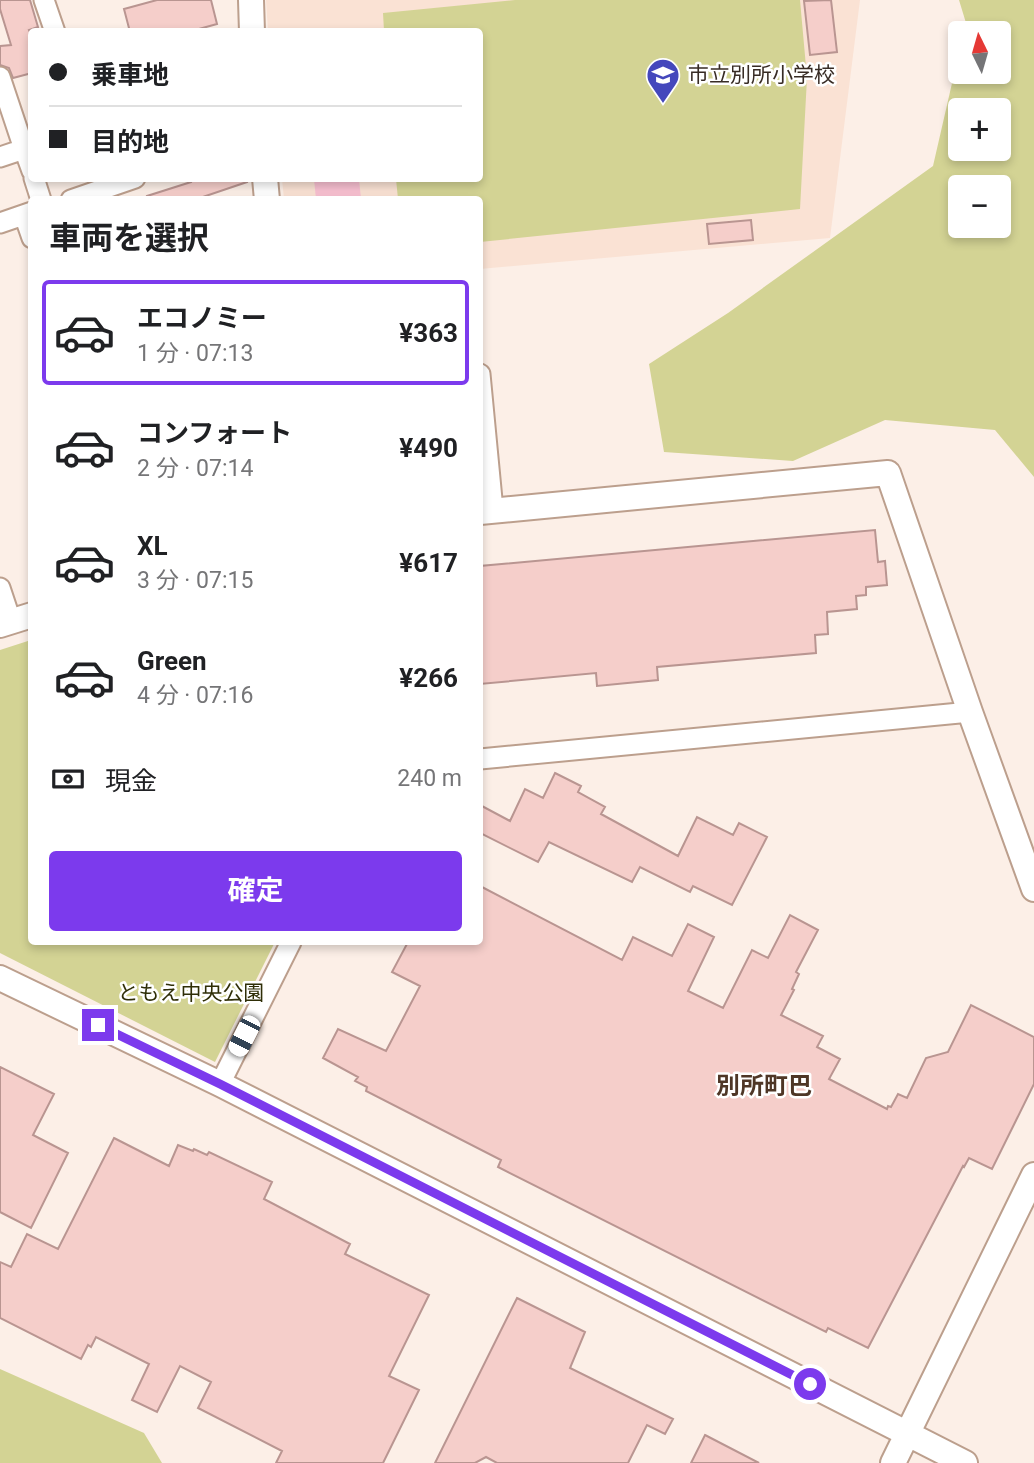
<!DOCTYPE html>
<html lang="ja">
<meta charset="utf-8">
<style>
:root{--surface:#fff;--page:#f2f2f2;--text:#202124;--muted:#757577;--line:#e0e0e0;--accent:#7c3aed}
body{margin:0;font-family:Roboto,"Noto Sans JP",sans-serif;background:var(--page);color:var(--text);height:100vh;display:flex;flex-direction:column;font-size:26px;white-space:nowrap}
*{box-sizing:border-box;margin:0}
p{font-size:23px;color:var(--muted)}
.icon{flex:none;width:38px;height:38px;fill:none;stroke:currentColor;stroke-width:2;stroke-linecap:round;stroke-linejoin:round}
.map{position:relative;flex:1;overflow:hidden}
.sheet{position:absolute;left:28px;top:196px;width:455px;height:749px;display:flex;flex-direction:column;background:var(--surface);border-radius:7px;box-shadow:0 4px 10px #0003}
.sheet>*{flex:none}
.hud{position:absolute;left:28px;top:28px;width:455px;height:154px;border-radius:7px;box-shadow:0 4px 10px #0003;display:grid;align-content:center;height:154px;padding:0 21px;background:var(--surface)}
.needle{width:46px;rotate:355deg}
.tools{position:absolute;left:948px;top:21px;display:grid;gap:14px}
.tools a{display:grid;place-items:center;width:63px;height:63px;border-radius:7px;background:var(--surface);box-shadow:0 4px 10px #0003;font-size:35px}
.end{position:absolute;width:32px;height:32px;margin:-16px;border:9px solid #7c3aed;background:#fff;box-shadow:0 0 0 4px #fff}
.from{border-radius:50%}
.car{position:absolute;width:21px;height:42px;margin:-21px -10px;border-radius:9px;box-shadow:0 0 5px 2px #0007;background:linear-gradient(#fff 24%,#345 0 40%,#fff 0 76%,#345 0 86%,#fff 0)}
.hud b{display:flex;align-items:center;gap:24px;height:66px;font-size:26px}
.hud b+b{border-top:2px solid var(--line)}
.hud i{width:18px;height:18px;background:var(--text)}
ul{padding:0;list-style:none}
li{display:flex;align-items:center;gap:21px;height:105px;margin:0 14px 10px;padding:0 7px;border:4px solid transparent;border-radius:7px}
li div{flex:1}
li b{display:block;font-size:26px}
li em{font-style:normal;font-weight:700}
li.active{border-color:var(--accent)}
li>.icon{width:63px;height:63px;stroke-width:1.5}
h2{padding:0 21px;font-size:32px;line-height:84px}
.pay{display:flex;align-items:center;gap:18px;height:77px;padding:0 21px;font-size:26px}
.pay p{margin-inline-start:auto}
.cta{display:flex;gap:14px;margin-top:auto;padding:14px 21px}
.cta a{flex:1;height:80px;border-radius:7px;background:var(--accent);color:#fff;font-size:28px;font-weight:700;line-height:80px;text-align:center}
.map>svg:first-child{display:block}
</style>
<div class="map">
<svg width="1034" height="1463" viewBox="0 0 1034 1463">
<rect width="100%" height="100%" fill="#fcefe7"/>
<path fill="#fae2d4" d="M 266,0 L 860,0 L 830,238 L 480,269 L 480,200 L 284,199 L 282,179 L 480,178 L 480,32 L 268,31 Z"/>
<path fill="#d3d394" fill-rule="evenodd" d="M 515,0 L 800,0 L 807,78 L 800,209 L 480,242 L 480,200 L 398,199 L 396,179 L 480,178 L 480,32 L 384,31 L 383,13 Z
M 959,0 L 1034,0 L 1034,477 L 995,430 L 885,420 L 793,461 L 664,452 L 649,364 L 728,313 L 933,166 L 961,44 L 961,72 L 999,72 L 999,33 L 963,33 L 966,23 ZM 999,110 L 999,149 L 961,149 L 961,110 ZM 961,187 L 999,187 L 999,226 L 961,226 Z
M 31,640 L 32,942 L 275,942 L 215,1062 L 0,953 L 0,650 Z
M 0,1369 L 144,1433 L 162,1463 L 0,1463 Z"/>
<path fill="#f8c0d1" d="M 314,179 L 359,179 L 361,199 L 316,199 Z"/>
<path fill="#f5ceca" stroke="#b99591" stroke-width="2" d="M 0,0 L 30,0 L 38,27 L 29,30 L 32,36 L 32,73 L 13,78 L 9,68 L 0,65 L 0,46 L 11,45 L 0,9 Z
M 157,0 L 211,0 L 217,24 L 188,32 L 130,32 L 124,9 Z
M 831,0 L 837,52 L 810,55 L 804,1 Z
M 190,178 L 246,178 L 247,182 L 194,200 L 148,200 L 147,196 L 191,182 Z
M 751,220 L 753,240 L 709,244 L 707,224 Z
M 875,530 L 878,562 L 885,561 L 887,585 L 866,587 L 866,595 L 856,596 L 857,609 L 827,612 L 828,634 L 815,635 L 816,653 L 657,667 L 658,680 L 597,686 L 596,673 L 480,684 L 480,566 Z
M 555,773 L 581,786 L 578,792 L 605,807 L 601,814 L 678,856 L 697,817 L 733,835 L 739,823 L 767,837 L 732,905 L 693,886 L 690,892 L 640,867 L 632,882 L 549,842 L 538,862 L 480,833 L 480,805 L 510,821 L 525,789 L 543,798 Z
M 480,886 L 622,960 L 633,937 L 672,956 L 688,924 L 714,937 L 688,991 L 723,1008 L 752,950 L 768,958 L 790,915 L 818,930 L 796,972 L 799,974 L 792,989 L 794,990 L 781,1015 L 823,1036 L 817,1047 L 840,1059 L 829,1079 L 887,1109 L 888,1106 L 891,1107 L 898,1094 L 907,1098 L 926,1058 L 948,1052 L 971,1005 L 1034,1037 L 1034,1084 L 992,1169 L 969,1158 L 964,1167 L 963,1166 L 868,1348 L 828,1328 L 826,1332 L 498,1167 L 501,1160 L 366,1091 L 367,1087 L 355,1081 L 358,1077 L 323,1058 L 338,1029 L 386,1051 L 420,986 L 392,972 L 408,942 L 480,942 Z
M 0,1067 L 54,1094 L 33,1135 L 68,1153 L 31,1228 L 0,1212 Z
M 114,1138 L 169,1166 L 178,1145 L 193,1151 L 194,1149 L 207,1155 L 209,1152 L 272,1182 L 264,1199 L 350,1244 L 345,1254 L 429,1295 L 389,1376 L 419,1390 L 383,1463 L 276,1463 L 282,1451 L 198,1408 L 211,1382 L 180,1366 L 157,1412 L 132,1400 L 149,1364 L 96,1337 L 91,1347 L 88,1345 L 81,1359 L 0,1318 L 0,1262 L 11,1267 L 27,1234 L 58,1249 Z
M 517,1298 L 585,1332 L 570,1368 L 673,1419 L 665,1434 L 647,1425 L 628,1463 L 497,1463 L 486,1457 L 475,1463 L 435,1463 Z
M 705,1435 L 759,1463 L 691,1463 Z"/>
<g fill="none" stroke-linecap="round" stroke-linejoin="round">
<defs>
<path id="minor" d="M 44,0 L 55,32
M 0,77 L 24,149
M 0,157 L 24,149 L 32,171
M 34,178 L 41,200
M 71,200 L 135,178
M 24,215 L 32,238
M 0,223 L 32,212
M 480,374 L 493,510
M 0,588 L 11,621
M 480,759 L 970,712
M 220,1084 L 291,942"/>
<path id="tertiary" d="M 251,0 L 252,32
M 265,178 L 267,200
M 480,512 L 888,473 L 970,712 L 1034,889
M 0,625 L 32,615
M 0,978 L 220,1084 L 965,1463
M 893,1463 L 1034,1175"/>
</defs>
<use href="#minor" stroke="#bc9f8d" stroke-width="23"/>
<use href="#tertiary" stroke="#bc9f8d" stroke-width="28"/>
<use href="#minor" stroke="#fff" stroke-width="19"/>
<use href="#tertiary" stroke="#fff" stroke-width="24"/>
</g>
<g fill="none" stroke-linecap="round" stroke-linejoin="round">
<path stroke="#7c3aed" stroke-width="9" d="M 98,1025 L 220,1084 L 810,1384"/>
</g>
<defs>
<symbol id="school-pin" viewBox="-11 -11 22 30"><path d="M0 17L-7.5 6A9.5 9.5 0 1 1 7.5 6Z" fill="#4447bc" stroke="#fff"/><path d="M0-5L7-2L0 1L-7-2ZM-4 1L0 2.5L4 1V4Q0 6-4 4Z" fill="#fff"/></symbol>
</defs>
<g fill-rule="evenodd">
<use href="#school-pin" x="644" y="56" width="38" height="52"/>
</g>
<g text-anchor="middle" stroke-width="5" stroke-linejoin="round" paint-order="stroke">
<g font-size="21" fill="#372b24" stroke="#fff" text-anchor="start">
<text x="688" y="82">市立別所小学校</text>
</g>
<g font-size="21" fill="#2f2e07" stroke="#fff">
<text x="191" y="1000">ともえ中央公園</text>
</g>
<g font-size="24" font-weight="bold" fill="#4e3626" stroke="#fff">
<text x="764" y="1094">別所町巴</text>
</g>
</g>
</svg>
<div class="tools">
<a><svg class="needle" viewBox="-14 -14 28 28"><path d="M0-13l5 13h-10z" fill="#e53935"/><path d="M0 13l5-13h-10z" fill="#757577"/></svg></a>
<a>+</a>
<a>−</a>
</div>
<i class="end from" style="left:810px;top:1384px"></i>
<i class="end" style="left:98px;top:1025px"></i>
<i class="car" style="left:244px;top:1036px;rotate:207deg"></i>
<div class="hud">
<b><i class="from"></i>乗車地</b>
<b><i></i>目的地</b>
</div>
<section class="sheet">
<h2>車両を選択</h2>
<ul>
<li class="active"><svg class="icon" aria-label="car" viewBox="0 0 24 24"><path d="M5 17H2v-5l4-1 3-4h7l3 4 3 1v5h-3M9 17h6M6 11h13"/><circle cx="7" cy="17" r="2"/><circle cx="17" cy="17" r="2"/></svg><div><b>エコノミー</b><p>1 分 · 07:13</p></div><em>¥363</em></li>
<li><svg class="icon" aria-label="car" viewBox="0 0 24 24"><path d="M5 17H2v-5l4-1 3-4h7l3 4 3 1v5h-3M9 17h6M6 11h13"/><circle cx="7" cy="17" r="2"/><circle cx="17" cy="17" r="2"/></svg><div><b>コンフォート</b><p>2 分 · 07:14</p></div><em>¥490</em></li>
<li><svg class="icon" aria-label="car" viewBox="0 0 24 24"><path d="M5 17H2v-5l4-1 3-4h7l3 4 3 1v5h-3M9 17h6M6 11h13"/><circle cx="7" cy="17" r="2"/><circle cx="17" cy="17" r="2"/></svg><div><b>XL</b><p>3 分 · 07:15</p></div><em>¥617</em></li>
<li><svg class="icon" aria-label="car" viewBox="0 0 24 24"><path d="M5 17H2v-5l4-1 3-4h7l3 4 3 1v5h-3M9 17h6M6 11h13"/><circle cx="7" cy="17" r="2"/><circle cx="17" cy="17" r="2"/></svg><div><b>Green</b><p>4 分 · 07:16</p></div><em>¥266</em></li>
</ul>
<div class="pay"><svg class="icon" aria-label="cash" viewBox="0 0 24 24"><path d="M3 7h18v10H3z"/><circle cx="12" cy="12" r="2"/></svg>現金<p>240 m</p></div>
<div class="cta"><a>確定</a></div>
</section>
</div>
